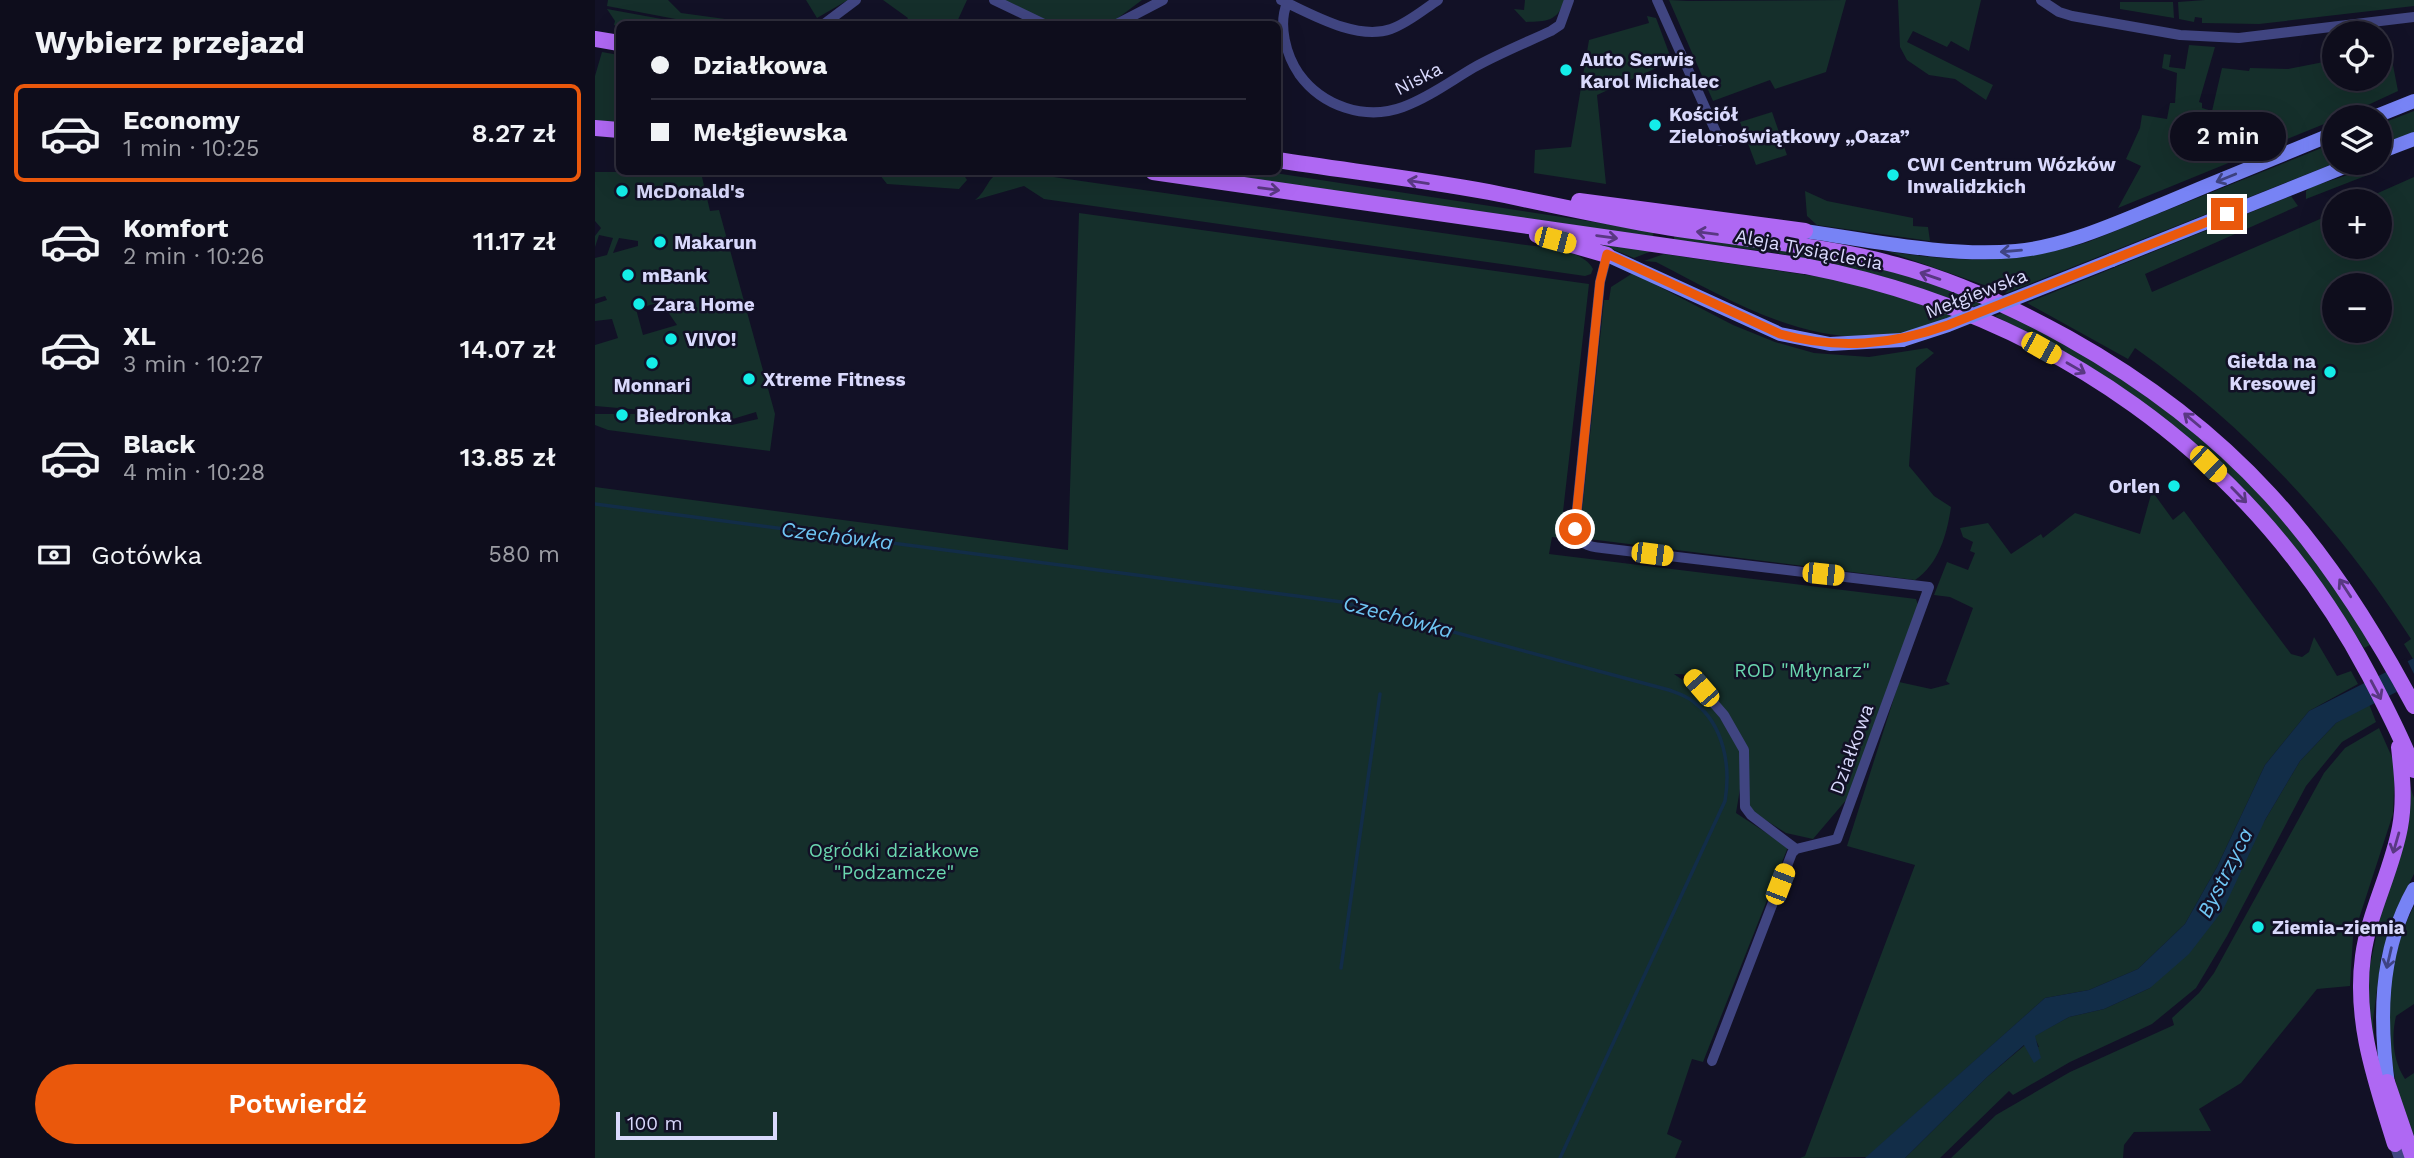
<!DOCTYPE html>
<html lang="pl">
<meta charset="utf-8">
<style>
:root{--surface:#0e0d1c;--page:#171625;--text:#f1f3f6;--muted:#9b9ca3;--line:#2e2d3b;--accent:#ea580c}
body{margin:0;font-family:"Work Sans",sans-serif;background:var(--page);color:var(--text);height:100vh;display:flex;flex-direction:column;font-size:26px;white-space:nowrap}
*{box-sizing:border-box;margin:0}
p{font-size:23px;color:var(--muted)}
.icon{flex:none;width:38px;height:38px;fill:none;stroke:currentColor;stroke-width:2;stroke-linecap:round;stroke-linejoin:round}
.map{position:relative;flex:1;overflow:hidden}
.panel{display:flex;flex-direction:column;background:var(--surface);width:595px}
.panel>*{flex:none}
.banner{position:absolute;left:21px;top:21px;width:665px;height:154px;border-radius:10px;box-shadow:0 7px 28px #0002,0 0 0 2px var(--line);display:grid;align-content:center;height:154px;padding:0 35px;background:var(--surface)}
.fabs{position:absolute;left:1727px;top:21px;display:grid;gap:14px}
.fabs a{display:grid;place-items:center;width:70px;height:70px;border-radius:50%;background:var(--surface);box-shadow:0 7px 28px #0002,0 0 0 2px var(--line);font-size:35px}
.scale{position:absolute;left:21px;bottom:18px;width:161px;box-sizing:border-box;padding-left:7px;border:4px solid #d9d9fc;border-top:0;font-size:19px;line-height:24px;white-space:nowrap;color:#d9d9fc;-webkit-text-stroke:5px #121126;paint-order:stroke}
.end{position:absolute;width:32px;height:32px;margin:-16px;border:9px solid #ea580c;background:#fff;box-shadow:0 0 0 4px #fff}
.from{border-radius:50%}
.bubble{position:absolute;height:49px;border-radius:24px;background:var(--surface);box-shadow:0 7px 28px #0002,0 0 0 2px var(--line);font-size:23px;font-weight:600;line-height:49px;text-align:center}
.car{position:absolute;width:21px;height:42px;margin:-21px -10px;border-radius:9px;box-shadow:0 0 5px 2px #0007;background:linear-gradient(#f5c518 24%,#345 0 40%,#f5c518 0 76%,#345 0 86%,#f5c518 0)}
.banner b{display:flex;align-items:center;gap:24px;height:66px;font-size:26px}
.banner b+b{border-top:2px solid var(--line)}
.banner i{width:18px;height:18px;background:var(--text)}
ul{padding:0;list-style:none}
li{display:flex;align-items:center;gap:21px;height:98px;margin:0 14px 10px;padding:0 21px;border:4px solid transparent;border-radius:10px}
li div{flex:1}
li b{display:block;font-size:26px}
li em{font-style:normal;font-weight:600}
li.current{border-color:var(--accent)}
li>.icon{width:63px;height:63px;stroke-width:1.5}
h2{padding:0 35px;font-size:32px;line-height:84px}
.pay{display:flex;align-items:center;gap:18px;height:77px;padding:0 35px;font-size:26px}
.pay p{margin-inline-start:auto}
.cta{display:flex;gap:14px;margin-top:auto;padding:14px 35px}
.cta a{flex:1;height:80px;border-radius:42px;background:var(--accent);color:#fff;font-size:28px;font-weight:600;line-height:80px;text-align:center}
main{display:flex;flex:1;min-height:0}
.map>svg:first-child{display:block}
</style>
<main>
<section class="panel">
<h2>Wybierz przejazd</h2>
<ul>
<li class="current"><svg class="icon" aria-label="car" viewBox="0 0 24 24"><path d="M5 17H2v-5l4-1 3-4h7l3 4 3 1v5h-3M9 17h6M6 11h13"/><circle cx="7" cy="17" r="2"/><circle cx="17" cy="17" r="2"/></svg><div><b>Economy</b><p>1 min · 10:25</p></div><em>8.27 zł</em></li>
<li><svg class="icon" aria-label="car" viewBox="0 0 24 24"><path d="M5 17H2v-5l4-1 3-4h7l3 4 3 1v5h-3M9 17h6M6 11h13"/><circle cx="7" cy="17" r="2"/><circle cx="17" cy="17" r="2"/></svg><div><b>Komfort</b><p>2 min · 10:26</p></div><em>11.17 zł</em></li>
<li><svg class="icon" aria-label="car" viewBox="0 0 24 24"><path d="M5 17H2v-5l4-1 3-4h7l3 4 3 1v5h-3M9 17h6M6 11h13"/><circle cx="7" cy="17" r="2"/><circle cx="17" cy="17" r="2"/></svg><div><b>XL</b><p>3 min · 10:27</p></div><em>14.07 zł</em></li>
<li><svg class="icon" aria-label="car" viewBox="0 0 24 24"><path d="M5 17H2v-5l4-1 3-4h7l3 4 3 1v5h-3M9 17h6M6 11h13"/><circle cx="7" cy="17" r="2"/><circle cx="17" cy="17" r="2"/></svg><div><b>Black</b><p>4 min · 10:28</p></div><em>13.85 zł</em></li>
</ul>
<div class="pay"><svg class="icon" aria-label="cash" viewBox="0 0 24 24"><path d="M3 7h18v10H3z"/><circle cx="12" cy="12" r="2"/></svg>Gotówka<p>580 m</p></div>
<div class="cta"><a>Potwierdź</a></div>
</section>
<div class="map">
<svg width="1819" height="1158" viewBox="0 0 1819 1158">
<rect width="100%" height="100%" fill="#121126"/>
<path fill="#152f2b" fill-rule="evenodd" d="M 13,0 L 73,0 L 86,13 L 130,19 L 134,24 L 107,24 L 12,6 Z
M 211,0 L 253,0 L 222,18 Z
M 288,0 L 372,0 L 361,24 L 309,24 L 313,18 Z
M 407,0 L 547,0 L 515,24 L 457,24 Z
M 930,0 L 970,0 C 962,22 952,21 931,22 L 919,9 L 929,10 Z
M 1074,0 L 1093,1 L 1251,0 L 1231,72 L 1180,89 L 1175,80 L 1118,101 Z
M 1303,0 L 1386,0 L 1374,51 L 1356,41 L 1352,47 L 1318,31 L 1312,42 L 1398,85 L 1391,100 L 1360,79 L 1334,75 L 1312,60 L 1305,47 Z
M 1610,0 L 1819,0 L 1819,6 L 1664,24 L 1607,23 L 1607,18 L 1600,17 L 1599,22 L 1584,19 L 1583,2 Z
M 1525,2 L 1578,2 L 1579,18 L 1525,9 Z
M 12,9 L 94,24 L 24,24 L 24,27 L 19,25 L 20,21 Z
M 1052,16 L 1061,18 L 1077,61 L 1002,95 L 1011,184 L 939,173 L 940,150 L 976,147 L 994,40 L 1054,23 Z
M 1594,45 L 1620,47 L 1604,102 L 1607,103 L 1607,108 L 1617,111 L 1627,68 L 1654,71 L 1655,68 L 1693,69 L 1739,60 L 1740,79 L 1785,79 L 1785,58 L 1796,55 L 1803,91 L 1747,117 L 1740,117 L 1739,120 L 1523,208 L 1546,166 L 1531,159 L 1545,128 L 1547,115 L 1572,119 L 1575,103 L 1580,103 L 1582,73 L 1567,68 L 1569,54 L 1576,55 L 1574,67 L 1590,69 Z
M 7,52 L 24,55 L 24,122 L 0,121 L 0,76 Z
M 1819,111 L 1819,132 L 1785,145 L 1785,124 Z
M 1177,112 L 1192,155 L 1161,165 L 1145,122 Z
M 1739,143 L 1740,163 L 1412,293 L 1291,251 C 1364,263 1421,264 1493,242 Z
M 1786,164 L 1783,171 L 1711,199 L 1711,191 L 1716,187 Z
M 0,172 L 88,172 L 88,176 L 107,177 L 115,211 L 124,210 L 180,414 L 175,451 L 13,430 L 0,425 L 0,414 L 49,414 L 137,425 L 163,419 L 161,412 L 131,421 L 119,416 L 0,406 L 0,345 L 23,338 L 17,319 L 0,321 L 0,304 L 12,300 L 10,296 L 0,299 L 0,258 L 12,255 L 18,238 L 4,235 L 0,247 L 0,236 L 6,228 L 0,221 ZM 24,238 L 43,241 L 43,246 L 18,253 ZM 66,302 L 82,325 L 48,335 L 41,309 Z
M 251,172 L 367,172 L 372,180 L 364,189 L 292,184 L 285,175 Z
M 405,172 L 424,172 L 917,243 C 939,247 987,247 998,269 L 996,274 L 990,276 L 449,199 L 429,186 L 380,200 C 392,191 392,178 405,172 Z
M 608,172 L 673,172 L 1059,231 L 1058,237 Z
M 1819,177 L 1819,658 L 1818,659 L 1809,644 L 1816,639 C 1742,524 1651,426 1540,348 L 1533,359 L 1432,303 L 1696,196 L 1703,206 L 1550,274 L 1557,292 L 1739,213 L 1740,247 L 1785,247 L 1785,201 L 1765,201 ZM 1740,285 L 1785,285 L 1785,331 L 1740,331 Z
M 1210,191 L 1232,201 L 1318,218 L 1318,226 L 1333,227 L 1335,241 L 1222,225 L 1212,216 Z
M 484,213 L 994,284 L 965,538 L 957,537 L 954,554 L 1321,599 L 1323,605 L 1252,799 L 1218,839 L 1191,833 L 1158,812 L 1152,804 L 1154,749 L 1103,675 L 1079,674 L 1109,695 L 1144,745 L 1147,777 L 1141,813 L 1193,847 L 1108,1062 L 1097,1059 L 1072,1134 L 1087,1141 L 1080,1158 L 0,1158 L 0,487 L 473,550 Z
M 1079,234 L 1246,258 L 1328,279 L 1390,302 L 1375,308 L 1304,281 L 1244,265 L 1177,252 L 1079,240 Z
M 1005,244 L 1057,251 L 1039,258 Z
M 1069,254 L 1252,281 L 1361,315 C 1346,320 1330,327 1315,331 C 1223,355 1139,302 1061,262 L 1049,261 Z
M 1038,273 L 1138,325 L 1180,342 L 1219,353 L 1274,357 L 1332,348 L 1339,353 L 1321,368 L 1314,466 L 1339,496 L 1356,507 C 1352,534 1344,564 1320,580 L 994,539 L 986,522 L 1009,300 L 1014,300 L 1016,287 Z
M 1412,311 C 1529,369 1638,450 1718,555 C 1740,583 1757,614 1777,644 L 1769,648 C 1670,489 1567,400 1400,316 Z
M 1557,491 L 1578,520 L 1589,511 L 1696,654 L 1707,657 L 1714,652 L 1719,637 L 1742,676 L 1756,671 L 1763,684 L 1714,711 L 1670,765 L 1622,867 L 1590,924 L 1543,969 L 1494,990 L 1450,998 L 1272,1157 L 1205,1158 L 1210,1156 L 1320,865 L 1252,846 L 1304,682 L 1336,689 L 1355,684 L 1351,681 L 1378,608 L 1355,597 L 1339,595 L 1352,562 L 1373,570 L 1380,553 L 1375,551 L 1378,542 L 1368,537 L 1365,528 L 1393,523 L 1416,554 L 1446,534 L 1448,538 L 1480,513 L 1545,534 Z
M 1774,704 L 1781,722 L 1747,742 L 1711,786 L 1632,936 L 1601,988 L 1557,1024 L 1475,1062 L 1418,1095 L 1414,1091 L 1345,1158 L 1310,1158 L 1392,1077 L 1430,1045 L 1444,1047 L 1439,1036 L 1474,1017 L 1509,1009 L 1555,988 L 1670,820 L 1705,761 L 1741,723 Z
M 1784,728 L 1800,764 L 1798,814 L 1758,937 L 1755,986 L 1722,989 L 1646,1083 L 1604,1109 L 1616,1131 L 1539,1132 L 1529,1145 L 1528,1158 L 1356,1158 L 1401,1115 L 1475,1072 L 1579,1025 L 1577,1018 L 1604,993 L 1619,973 L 1729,773 L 1750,748 Z
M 1814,783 L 1819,798 L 1819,874 L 1801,910 L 1786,958 L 1778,1020 L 1782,1074 L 1773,1009 L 1774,970 Z
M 1819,906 L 1819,1004 L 1801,1016 C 1796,1038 1798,1060 1810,1079 L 1819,1073 L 1819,1148 C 1792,1068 1778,985 1819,906 Z"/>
<path fill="#122d48" d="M 1819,658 L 1819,683 L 1741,723 L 1705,761 L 1670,820 L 1628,910 L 1594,954 L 1555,988 L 1509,1009 L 1474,1017 L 1440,1036 L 1446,1058 L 1439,1063 L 1429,1045 L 1392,1077 L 1310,1158 L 1270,1158 L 1450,998 L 1494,990 L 1543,969 L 1590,924 L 1622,867 L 1670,765 L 1714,711 Z"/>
<path fill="#121126" d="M 1811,658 L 1819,674 L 1819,686 L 1803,694 L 1790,668 Z"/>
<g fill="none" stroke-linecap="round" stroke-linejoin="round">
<path stroke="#122d48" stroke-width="3.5" d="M 0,504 L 747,602 L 1074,690 C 1082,693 1092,696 1099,702 C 1129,725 1136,766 1130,801 L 965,1158
M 746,968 L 785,694"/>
<path stroke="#404581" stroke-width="10" d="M 399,0 L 449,24
M 686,0 C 716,14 762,41 796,29 C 813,23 828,10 843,0
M 1062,0 L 1125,141
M 1446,0 L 1464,12 L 1477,16 L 1585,35 L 1644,38 L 1819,17
M 692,3 C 683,25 691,55 704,74 C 727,106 770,121 808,107 C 833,98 856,81 878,68 C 903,54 930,43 956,31 L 965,25 L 974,0
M 229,24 L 261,0
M 522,24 L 568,0
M 1012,255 L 1005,282 L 980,529 C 983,544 994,547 1007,548 L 1334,587 L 1242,839 L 1201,849 L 1197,853 L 1117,1061
M 1096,677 L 1129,715 L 1149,750 L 1150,807 L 1156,815 L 1201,849"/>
<path stroke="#404581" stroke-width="12" d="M 1800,1144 L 1805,1158"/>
<path stroke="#7783f5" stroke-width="14" d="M 1779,117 L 1819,101
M 1785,152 L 1819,139
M 1210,231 C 1279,241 1352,257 1421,251 C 1472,246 1521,223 1568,204 C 1625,180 1682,157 1740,133
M 1012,255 L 1185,334 L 1235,344 L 1307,340
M 1517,260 L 1759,163
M 1794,1092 C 1784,1023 1783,953 1819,889"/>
<path stroke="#af68f3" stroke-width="16" d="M 0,39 L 24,43
M 0,128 L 24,130
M 682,160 C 753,171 824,179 894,192 C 949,203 1003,215 1058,225 C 1138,239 1222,243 1301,265 C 1361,281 1419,308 1473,338 C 1639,431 1730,540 1819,706
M 558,172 L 1210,266 C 1453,313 1657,454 1774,675 C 1790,706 1807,737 1819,770
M 984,201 L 1210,231
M 942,235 L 1012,255
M 1792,1082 L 1818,1158
M 1800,1144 C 1781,1082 1759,1022 1768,956 C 1774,912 1797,871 1805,827 C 1810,800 1807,774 1804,747"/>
<path stroke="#7783f5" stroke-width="14" d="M 1307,340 L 1353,325 L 1517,260"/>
</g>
<defs><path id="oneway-shaft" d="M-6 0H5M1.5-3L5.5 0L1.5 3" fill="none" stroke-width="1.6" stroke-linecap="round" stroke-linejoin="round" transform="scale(1.75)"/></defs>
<g stroke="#3f4483">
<use href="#oneway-shaft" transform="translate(1631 178) rotate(158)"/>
<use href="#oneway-shaft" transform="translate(1416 251) rotate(175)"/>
<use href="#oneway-shaft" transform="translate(1794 958) rotate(103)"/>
</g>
<g stroke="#593882">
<use href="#oneway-shaft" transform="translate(823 182) rotate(-171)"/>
<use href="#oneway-shaft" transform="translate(674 189) rotate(8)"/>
<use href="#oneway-shaft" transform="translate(1112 233) rotate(-172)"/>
<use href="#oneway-shaft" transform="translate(1012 237) rotate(8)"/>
<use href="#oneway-shaft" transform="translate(1335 276) rotate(-161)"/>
<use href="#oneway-shaft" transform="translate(1481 368) rotate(30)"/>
<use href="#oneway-shaft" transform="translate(1597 420) rotate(-140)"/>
<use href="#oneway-shaft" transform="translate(1644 495) rotate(46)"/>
<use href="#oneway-shaft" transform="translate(1750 588) rotate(-123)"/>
<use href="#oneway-shaft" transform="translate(1781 690) rotate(62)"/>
<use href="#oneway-shaft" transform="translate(1801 843) rotate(106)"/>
</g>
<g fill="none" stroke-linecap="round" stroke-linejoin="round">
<path stroke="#ea580c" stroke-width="9" d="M 980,529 L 1005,282 L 1012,254 L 1185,334 C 1243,350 1297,345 1353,325 L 1632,214"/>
</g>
<g fill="#14ede9" stroke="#121126" stroke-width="2.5">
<circle cx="971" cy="70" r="7"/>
<circle cx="1060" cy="125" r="7"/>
<circle cx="1298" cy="175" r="7"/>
<circle cx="27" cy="191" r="7"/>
<circle cx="65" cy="242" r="7"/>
<circle cx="33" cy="275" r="7"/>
<circle cx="44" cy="304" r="7"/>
<circle cx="76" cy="339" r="7"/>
<circle cx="57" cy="363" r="7"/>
<circle cx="1735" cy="372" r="7"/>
<circle cx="154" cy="379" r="7"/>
<circle cx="27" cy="415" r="7"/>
<circle cx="1579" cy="486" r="7"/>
<circle cx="1663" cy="927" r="7"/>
</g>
<g text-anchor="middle" stroke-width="5" stroke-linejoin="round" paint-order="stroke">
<g font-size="19" font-weight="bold" fill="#d9d9fc" stroke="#121126" text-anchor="start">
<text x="985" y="66">Auto Serwis<tspan x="985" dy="22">Karol Michalec</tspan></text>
<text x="1074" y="121">Kościół<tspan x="1074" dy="22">Zielonoświątkowy „Oaza”</tspan></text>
<text x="1312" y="171">CWI Centrum Wózków<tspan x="1312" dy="22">Inwalidzkich</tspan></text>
<text x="41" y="198">McDonald's</text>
<text x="79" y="249">Makarun</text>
<text x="47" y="282">mBank</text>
<text x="58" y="311">Zara Home</text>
<text x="90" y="346">VIVO!</text>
<text x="1721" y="368" text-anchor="end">Giełda na<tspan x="1721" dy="22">Kresowej</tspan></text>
<text x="168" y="386">Xtreme Fitness</text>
<text x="57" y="392" text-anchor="middle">Monnari</text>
<text x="41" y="422">Biedronka</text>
<text x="1565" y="493" text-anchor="end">Orlen</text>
<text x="1677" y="934">Ziemia-ziemia</text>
</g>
<g font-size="19" fill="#d9d9fc" stroke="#121126">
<text transform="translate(823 78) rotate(-27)" y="7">Niska</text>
<text transform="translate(1214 249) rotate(11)" y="7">Aleja Tysiąclecia</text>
<text transform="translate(1381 293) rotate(-21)" y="7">Mełgiewska</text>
<text transform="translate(1256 749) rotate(-70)" y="7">Działkowa</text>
</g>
<g font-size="19" fill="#6ad7af" stroke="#121126">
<text x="1207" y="677">ROD "Młynarz"</text>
<text x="299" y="857">Ogródki działkowe<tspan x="299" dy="22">"Podzamcze"</tspan></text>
</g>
<g font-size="21" font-style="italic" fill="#6fc6f4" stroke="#121126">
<text transform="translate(242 536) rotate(7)" y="7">Czechówka</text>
<text transform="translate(803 617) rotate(15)" y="7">Czechówka</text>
<text transform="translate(1630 873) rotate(-63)" y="7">Bystrzyca</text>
</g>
</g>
</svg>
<div class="fabs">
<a><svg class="icon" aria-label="locate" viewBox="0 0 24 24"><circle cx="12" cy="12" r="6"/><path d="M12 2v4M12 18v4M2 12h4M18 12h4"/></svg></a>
<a><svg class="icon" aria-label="layers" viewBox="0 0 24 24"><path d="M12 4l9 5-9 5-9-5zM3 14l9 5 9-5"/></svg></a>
<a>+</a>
<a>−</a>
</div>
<div class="scale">100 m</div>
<i class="end from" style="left:980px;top:529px"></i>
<i class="end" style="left:1632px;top:214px"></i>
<div class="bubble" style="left:1575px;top:112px;width:116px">2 min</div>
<i class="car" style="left:960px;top:240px;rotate:105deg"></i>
<i class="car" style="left:1446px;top:348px;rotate:119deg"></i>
<i class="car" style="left:1613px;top:464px;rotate:134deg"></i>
<i class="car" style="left:1057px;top:554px;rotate:97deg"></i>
<i class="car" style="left:1228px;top:574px;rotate:96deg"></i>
<i class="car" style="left:1106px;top:688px;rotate:319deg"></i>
<i class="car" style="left:1185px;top:884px;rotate:21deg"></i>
<div class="banner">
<b><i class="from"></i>Działkowa</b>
<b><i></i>Mełgiewska</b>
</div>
</div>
</main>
